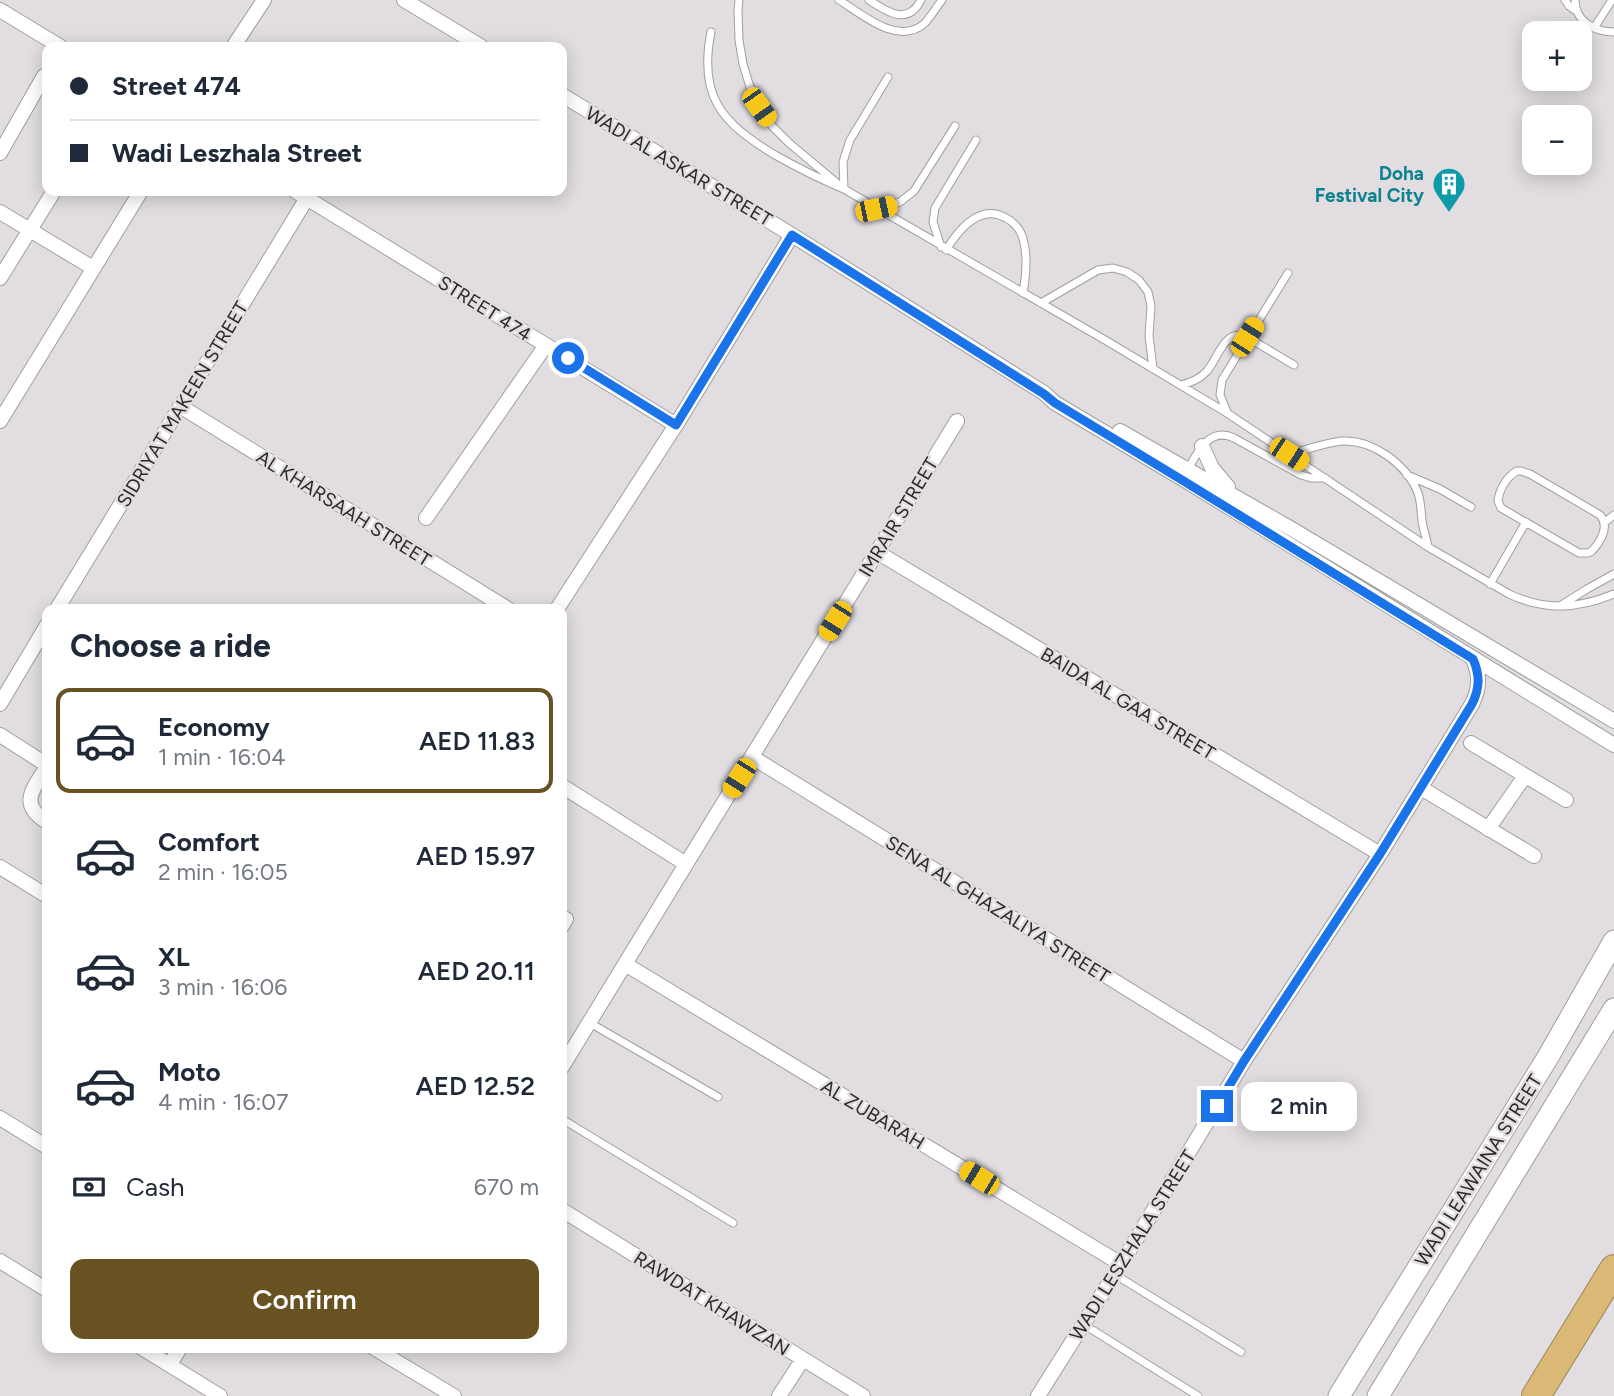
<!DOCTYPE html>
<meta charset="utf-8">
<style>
:root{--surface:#fff;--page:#f2f2f3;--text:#1f2937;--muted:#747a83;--line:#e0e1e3;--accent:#695222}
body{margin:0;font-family:Figtree,sans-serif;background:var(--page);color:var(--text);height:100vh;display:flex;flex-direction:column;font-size:26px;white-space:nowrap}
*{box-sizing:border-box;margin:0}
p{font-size:23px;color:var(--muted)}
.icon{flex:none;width:38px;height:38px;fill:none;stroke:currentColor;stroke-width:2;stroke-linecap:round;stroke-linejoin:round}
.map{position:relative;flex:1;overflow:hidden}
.side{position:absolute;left:42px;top:604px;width:525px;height:749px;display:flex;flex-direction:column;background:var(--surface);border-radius:14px;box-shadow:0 4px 18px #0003}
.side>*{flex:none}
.guide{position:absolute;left:42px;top:42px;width:525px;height:154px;border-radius:14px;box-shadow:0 4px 18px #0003;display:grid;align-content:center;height:154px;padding:0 28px;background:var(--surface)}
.tools{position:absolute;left:1522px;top:21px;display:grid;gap:14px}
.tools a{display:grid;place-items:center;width:70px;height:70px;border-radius:14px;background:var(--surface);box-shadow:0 4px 18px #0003;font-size:35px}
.end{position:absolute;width:32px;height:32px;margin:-16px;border:9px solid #1a73e8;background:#fff;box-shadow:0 0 0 4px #fff}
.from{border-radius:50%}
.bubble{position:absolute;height:49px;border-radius:14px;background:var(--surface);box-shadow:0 4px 18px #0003;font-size:23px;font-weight:600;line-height:49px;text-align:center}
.car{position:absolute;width:21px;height:42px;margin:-21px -10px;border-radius:9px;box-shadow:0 0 5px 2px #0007;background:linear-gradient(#f5c518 24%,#345 0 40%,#f5c518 0 76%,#345 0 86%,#f5c518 0)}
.guide b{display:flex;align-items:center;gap:24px;height:66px;font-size:26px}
.guide b+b{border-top:2px solid var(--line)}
.guide i{width:18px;height:18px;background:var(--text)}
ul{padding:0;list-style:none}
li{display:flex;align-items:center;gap:21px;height:105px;margin:0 14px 10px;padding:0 14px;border:4px solid transparent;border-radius:14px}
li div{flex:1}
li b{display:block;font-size:26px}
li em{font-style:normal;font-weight:600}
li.selected{border-color:var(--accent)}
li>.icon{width:63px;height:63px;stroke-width:1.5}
h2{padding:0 28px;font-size:32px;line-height:84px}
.pay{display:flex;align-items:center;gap:18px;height:77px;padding:0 28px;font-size:26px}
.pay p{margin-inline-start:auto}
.cta{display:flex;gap:14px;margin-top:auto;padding:14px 28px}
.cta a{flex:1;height:80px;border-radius:14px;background:var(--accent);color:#fff;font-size:28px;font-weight:600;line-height:80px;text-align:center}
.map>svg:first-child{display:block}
</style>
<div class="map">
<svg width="1614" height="1396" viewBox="0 0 1614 1396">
<rect width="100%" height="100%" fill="#e1dde1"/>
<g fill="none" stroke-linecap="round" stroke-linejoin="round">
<defs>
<path id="lane" d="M 739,0 L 738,10 L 739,40 L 743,64 L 750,87 L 759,107 L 772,126 L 789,143 L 844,189 L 1105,340 L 1227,413 L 1428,547 L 1509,594 C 1545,611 1578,609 1614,594
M 839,0 C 862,14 898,47 925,23 C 931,16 936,8 942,0
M 869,0 C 887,12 908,26 921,0
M 1565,0 L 1569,6 L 1576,11
M 1575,0 C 1575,21 1594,32 1614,32
M 1594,28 L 1612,0
M 711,32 C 698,97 722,123 775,155 C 798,168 820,179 844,189 L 843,162 L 850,140 L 888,77
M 876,208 L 900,202 L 914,191 L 955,126
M 941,247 L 933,222 L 935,208 L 976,140
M 946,250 C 959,229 980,203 1006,218 C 1014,222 1021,230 1023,239 C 1028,256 1026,276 1023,293
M 1041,303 L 1098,270 L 1113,268 L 1127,272 L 1139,280 L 1148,292 L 1151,306 L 1149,336 L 1153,368
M 1181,385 C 1192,382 1200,379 1207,371 C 1219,357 1224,328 1247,337 L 1294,365
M 1227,412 L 1220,395 L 1222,380 L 1288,273
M 1289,454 C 1306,450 1324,443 1342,441 C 1373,439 1407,465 1418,493 C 1421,502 1421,511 1422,520 C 1423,529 1426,537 1428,546
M 1187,471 C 1197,453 1209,426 1234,438 L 1301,475 L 1311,478 L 1325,478
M 1517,471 L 1521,471 L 1530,474 L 1600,515 C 1610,527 1601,541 1592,551 L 1588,553 L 1579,553 L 1501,508 L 1498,501 C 1499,490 1507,476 1517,471 Z
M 1407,475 L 1440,489 L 1471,507
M 1605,522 L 1614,515
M 1490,584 L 1526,522
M 1560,606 L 1587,589 L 1614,574
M 590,1023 L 718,1097
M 562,1119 L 733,1223
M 1114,1274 L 1241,1352
M 1083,1324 L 1198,1396"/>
<path id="street" d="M 404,0 L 482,47
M 0,10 L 61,47
M 233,47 L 264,0
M 562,95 L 792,235 L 1044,393 L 1055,403 L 1183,479 L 1614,745
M 0,153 L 44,76
M 295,191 L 676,425
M 0,212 L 93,268
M 0,278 L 54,191
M 180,406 L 508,609
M 0,421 L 141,191
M 1120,431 L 1290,528 L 1614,721
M 1202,446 L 1212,468 L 1228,487
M 426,518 L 546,345
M 877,552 L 1380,854
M 57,609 L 307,198
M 557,609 L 676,425 L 792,235
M 0,704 L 47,625
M 0,735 L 47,765
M 1471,743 L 1566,800
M 752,757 L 1244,1061
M 47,767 C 33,789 18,804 47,822
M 562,786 L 686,864
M 1421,788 L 1534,856
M 1488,829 L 1525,776
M 0,867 L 47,896
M 562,926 L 566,919
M 625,964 L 1121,1264
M 562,1067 L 957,421
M 0,1118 L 47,1147
M 562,1210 L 863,1396
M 0,1261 L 47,1290
M 142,1348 L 220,1396
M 374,1348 L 454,1396
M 170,1364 L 180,1348
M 779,1396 L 803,1359
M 1038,1396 L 1121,1264 L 1244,1061 L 1380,854 L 1472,704 C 1480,688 1480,675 1473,659"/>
<path id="secondary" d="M 1339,1396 L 1548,1057 L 1614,941
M 1378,1396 L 1614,1009"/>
<path id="highway" d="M 1536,1396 L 1614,1269"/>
</defs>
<use href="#lane" stroke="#a29ea2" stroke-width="9"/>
<use href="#street" stroke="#a29ea2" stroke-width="16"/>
<use href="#secondary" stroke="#a29ea2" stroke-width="23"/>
<use href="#highway" stroke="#9c875b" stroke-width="30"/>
<use href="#lane" stroke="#fff" stroke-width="7"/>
<use href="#street" stroke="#fff" stroke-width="14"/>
<use href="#secondary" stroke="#fff" stroke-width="21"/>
<use href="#highway" stroke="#d9b975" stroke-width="28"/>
</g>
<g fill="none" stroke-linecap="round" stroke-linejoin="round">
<path stroke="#1a73e8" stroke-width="9" d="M 568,358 L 676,425 L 792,235 L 1044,394 L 1055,403 L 1182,480 L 1473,659 C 1480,675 1480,688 1472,704 L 1380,854 L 1244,1061 L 1217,1106"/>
</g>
<defs>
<symbol id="building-pin" viewBox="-11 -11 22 30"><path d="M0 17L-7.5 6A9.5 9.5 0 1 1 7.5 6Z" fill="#0f9aa8" stroke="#e1dde1"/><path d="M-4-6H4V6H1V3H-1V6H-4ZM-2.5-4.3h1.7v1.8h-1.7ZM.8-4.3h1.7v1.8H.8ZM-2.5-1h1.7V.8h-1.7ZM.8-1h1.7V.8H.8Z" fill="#fff"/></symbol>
</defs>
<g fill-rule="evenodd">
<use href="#building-pin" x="1430" y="165" width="38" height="52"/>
</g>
<g text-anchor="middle" stroke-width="5" stroke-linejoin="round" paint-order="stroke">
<g font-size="19" fill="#2b292b" stroke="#e1dde1">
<text transform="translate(679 166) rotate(31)" y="7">WADI AL ASKAR STREET</text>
<text transform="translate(485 308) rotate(32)" y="7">STREET 474</text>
<text transform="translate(182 404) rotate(-59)" y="7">SIDRIYAT MAKEEN STREET</text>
<text transform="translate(344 508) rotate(32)" y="7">AL KHARSAAH STREET</text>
<text transform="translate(898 517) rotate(-59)" y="7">IMRAIR STREET</text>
<text transform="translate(1128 703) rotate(31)" y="7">BAIDA AL GAA STREET</text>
<text transform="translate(998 909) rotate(32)" y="7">SENA AL GHAZALIYA STREET</text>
<text transform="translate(873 1114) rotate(31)" y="7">AL ZUBARAH</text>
<text transform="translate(1478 1170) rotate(-58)" y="7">WADI LEAWAINA STREET</text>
<text transform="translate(1132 1245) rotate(-58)" y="7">WADI LESZHALA STREET</text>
<text transform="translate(712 1303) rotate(32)" y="7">RAWDAT KHAWZAN</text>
</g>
<g font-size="19" font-weight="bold" fill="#0d838f" stroke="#e1dde1" text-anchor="end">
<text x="1424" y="180">Doha<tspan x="1424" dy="22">Festival City</tspan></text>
</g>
</g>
</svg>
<div class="tools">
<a>+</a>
<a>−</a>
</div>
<i class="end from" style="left:568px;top:358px"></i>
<i class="end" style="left:1217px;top:1106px"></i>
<div class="bubble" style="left:1241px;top:1082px;width:116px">2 min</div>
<i class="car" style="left:759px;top:107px;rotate:145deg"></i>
<i class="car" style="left:876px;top:209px;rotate:78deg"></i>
<i class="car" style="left:1247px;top:337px;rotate:32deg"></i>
<i class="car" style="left:1289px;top:454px;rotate:123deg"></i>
<i class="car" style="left:835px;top:621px;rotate:212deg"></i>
<i class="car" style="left:739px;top:778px;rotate:212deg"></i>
<i class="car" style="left:979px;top:1178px;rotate:301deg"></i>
<div class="guide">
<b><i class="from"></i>Street 474</b>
<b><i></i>Wadi Leszhala Street</b>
</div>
<section class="side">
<h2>Choose a ride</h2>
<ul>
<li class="selected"><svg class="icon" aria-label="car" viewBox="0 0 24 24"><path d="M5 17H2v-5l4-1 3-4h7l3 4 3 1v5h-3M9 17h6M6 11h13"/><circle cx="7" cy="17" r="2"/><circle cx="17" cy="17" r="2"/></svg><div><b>Economy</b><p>1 min · 16:04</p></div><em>AED 11.83</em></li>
<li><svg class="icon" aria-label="car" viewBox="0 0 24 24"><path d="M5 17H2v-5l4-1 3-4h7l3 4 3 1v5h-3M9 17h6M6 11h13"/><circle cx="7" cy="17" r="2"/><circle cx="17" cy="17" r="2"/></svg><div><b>Comfort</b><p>2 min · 16:05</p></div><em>AED 15.97</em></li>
<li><svg class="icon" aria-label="car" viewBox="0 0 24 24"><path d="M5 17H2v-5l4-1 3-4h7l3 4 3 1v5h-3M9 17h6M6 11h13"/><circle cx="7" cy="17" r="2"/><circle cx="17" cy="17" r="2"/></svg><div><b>XL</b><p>3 min · 16:06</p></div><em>AED 20.11</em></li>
<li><svg class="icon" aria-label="car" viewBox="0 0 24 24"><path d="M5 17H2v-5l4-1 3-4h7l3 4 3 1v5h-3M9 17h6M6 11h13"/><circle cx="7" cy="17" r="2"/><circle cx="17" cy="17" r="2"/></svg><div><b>Moto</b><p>4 min · 16:07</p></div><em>AED 12.52</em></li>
</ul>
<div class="pay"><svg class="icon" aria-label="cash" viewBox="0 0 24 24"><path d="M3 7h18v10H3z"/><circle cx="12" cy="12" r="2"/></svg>Cash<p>670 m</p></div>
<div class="cta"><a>Confirm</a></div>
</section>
</div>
